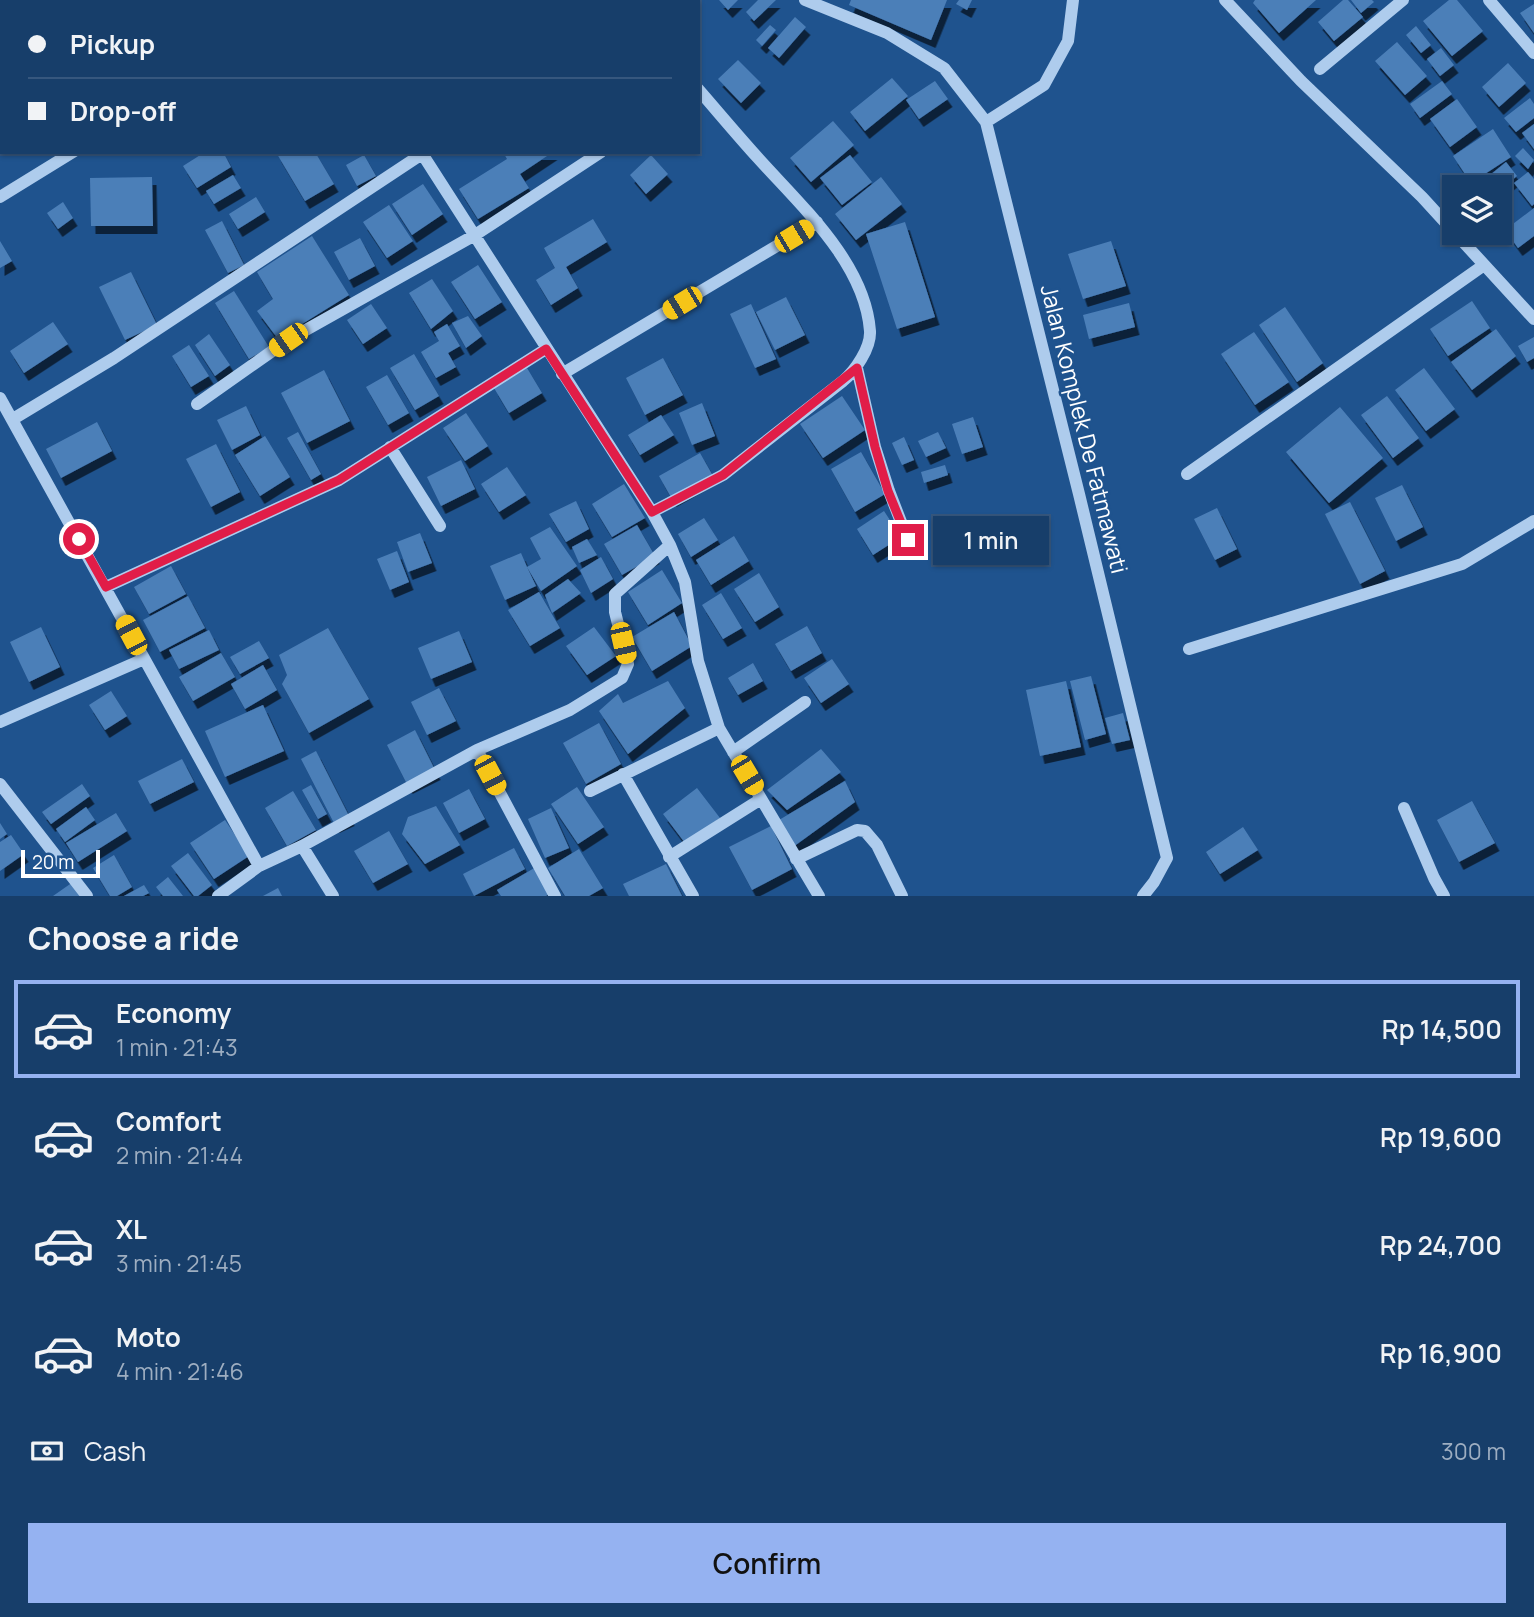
<!DOCTYPE html>
<meta charset="utf-8">
<style>
:root{--surface:#173e6a;--page:#204570;--text:#f1f3f6;--muted:#9eaec1;--line:#36577e;--accent:#95b2f1}
body{margin:0;font-family:Manrope,sans-serif;background:var(--page);color:var(--text);height:100vh;display:flex;flex-direction:column;font-size:26px;white-space:nowrap}
*{box-sizing:border-box;margin:0}
p{font-size:23px;color:var(--muted)}
.icon{flex:none;width:38px;height:38px;fill:none;stroke:currentColor;stroke-width:2;stroke-linecap:round;stroke-linejoin:round}
.map{position:relative;height:896px;overflow:hidden}
.panel{display:flex;flex-direction:column;background:var(--surface);flex:1}
.panel>*{flex:none}
.top-card{position:absolute;left:0px;top:0px;width:700px;height:154px;box-shadow:0 2px 5px #0004,0 0 0 2px var(--line);display:grid;align-content:center;height:154px;padding:0 28px;background:var(--surface)}
.fabs{position:absolute;left:1442px;top:175px;display:grid;gap:14px}
.fabs a{display:grid;place-items:center;width:70px;height:70px;border-radius:0px;background:var(--surface);box-shadow:0 2px 5px #0004,0 0 0 2px var(--line);font-size:35px}
.scale{position:absolute;left:21px;bottom:18px;width:79px;box-sizing:border-box;padding-left:7px;border:4px solid #fff;border-top:0;font-size:19px;line-height:24px;white-space:nowrap;color:#fff;-webkit-text-stroke:5px #1f538e;paint-order:stroke}
.end{position:absolute;width:32px;height:32px;margin:-16px;border:9px solid #e11d48;background:#fff;box-shadow:0 0 0 4px #fff}
.from{border-radius:50%}
.bubble{position:absolute;height:49px;border-radius:0px;background:var(--surface);box-shadow:0 2px 5px #0004,0 0 0 2px var(--line);font-size:23px;font-weight:600;line-height:49px;text-align:center}
.car{position:absolute;width:21px;height:42px;margin:-21px -10px;border-radius:9px;box-shadow:0 0 5px 2px #0007;background:linear-gradient(#f5c518 24%,#345 0 40%,#f5c518 0 76%,#345 0 86%,#f5c518 0)}
.top-card b{display:flex;align-items:center;gap:24px;height:66px;font-size:26px}
.top-card b+b{border-top:2px solid var(--line)}
.top-card i{width:18px;height:18px;background:var(--text)}
ul{padding:0;list-style:none}
li{display:flex;align-items:center;gap:21px;height:98px;margin:0 14px 10px;padding:0 14px;border:4px solid transparent;border-radius:0px}
li div{flex:1}
li b{display:block;font-size:26px}
li em{font-style:normal;font-weight:600}
li.selected{border-color:var(--accent)}
li>.icon{width:63px;height:63px;stroke-width:1.5}
h2{padding:0 28px;font-size:32px;line-height:84px}
.pay{display:flex;align-items:center;gap:18px;height:77px;padding:0 28px;font-size:26px}
.pay p{margin-inline-start:auto}
.cta{display:flex;gap:14px;margin-top:auto;padding:14px 28px}
.cta a{flex:1;height:80px;border-radius:0px;background:var(--accent);color:#111;font-size:28px;font-weight:600;line-height:80px;text-align:center}
.map>svg:first-child{display:block}
</style>
<div class="map">
<svg width="1534" height="896" viewBox="0 0 1534 896">
<defs>
<filter id="shadow"><feDropShadow dx="4.5" dy="8" stdDeviation="0" flood-color="#0009"/></filter>
</defs>
<rect width="100%" height="100%" fill="#1f538e"/>
<path fill="#4c7fb8" filter="url(#shadow)" d="M 719,0 L 738,0 L 728,10 Z
M 758,0 L 776,0 L 754,21 L 746,12 Z
M 851,0 L 947,0 L 931,40 L 849,5 Z
M 959,0 L 972,0 L 967,10 L 956,4 Z
M 1255,0 L 1316,0 L 1279,33 L 1253,3 Z
M 1343,0 L 1348,0 L 1363,17 L 1334,41 L 1318,22 Z
M 1351,0 L 1372,0 L 1374,2 L 1361,13 Z
M 1449,0 L 1457,0 L 1483,31 L 1452,56 L 1423,21 Z
M 1534,4 L 1534,33 L 1520,13 Z
M 795,17 L 806,27 L 779,58 L 768,48 Z
M 770,25 L 776,30 L 762,46 L 756,40 Z
M 1416,26 L 1431,45 L 1421,53 L 1406,35 Z
M 1397,42 L 1427,76 L 1405,95 L 1375,61 Z
M 1441,48 L 1454,65 L 1440,76 L 1427,59 Z
M 738,60 L 761,83 L 741,103 L 718,79 Z
M 1508,63 L 1526,83 L 1499,107 L 1482,87 Z
M 892,78 L 908,96 L 865,131 L 850,112 Z
M 935,81 L 948,99 L 919,119 L 906,100 Z
M 1442,81 L 1452,94 L 1420,118 L 1410,104 Z
M 1530,98 L 1534,104 L 1534,118 L 1516,132 L 1504,118 Z
M 1457,99 L 1477,127 L 1450,147 L 1430,119 Z
M 833,121 L 854,145 L 811,182 L 790,158 Z
M 1534,124 L 1534,149 L 1522,133 Z
M 1493,129 L 1511,157 L 1471,183 L 1453,156 Z
M 1523,148 L 1534,160 L 1528,169 L 1515,156 Z
M 205,152 L 223,152 L 231,167 L 197,188 L 183,166 Z
M 281,152 L 315,152 L 334,184 L 305,201 L 277,154 Z
M 503,152 L 553,152 L 520,174 L 529,188 L 478,219 L 459,189 L 507,159 Z
M 364,155 L 376,176 L 357,186 L 346,165 Z
M 651,155 L 668,174 L 646,194 L 630,175 Z
M 850,155 L 872,182 L 842,205 L 820,178 Z
M 1506,162 L 1517,176 L 1500,190 L 1500,187 L 1482,187 L 1479,184 Z
M 1528,172 L 1534,179 L 1534,204 L 1532,206 L 1514,183 Z
M 233,175 L 241,188 L 214,204 L 206,191 Z
M 152,177 L 153,226 L 91,226 L 90,178 Z
M 881,177 L 902,204 L 856,240 L 835,214 Z
M 423,184 L 443,214 L 412,235 L 392,204 Z
M 256,197 L 265,212 L 238,229 L 229,214 Z
M 63,202 L 73,218 L 58,229 L 47,213 Z
M 389,205 L 413,241 L 387,258 L 363,222 Z
M 1534,208 L 1534,236 L 1518,248 L 1505,230 Z
M 593,219 L 607,242 L 566,267 L 578,288 L 551,305 L 536,280 L 555,268 L 544,248 Z
M 222,221 L 244,265 L 228,273 L 205,230 Z
M 905,222 L 935,317 L 897,329 L 866,234 Z
M 312,236 L 349,295 L 278,339 L 257,311 L 273,299 L 257,272 Z
M 360,238 L 375,266 L 349,280 L 334,252 Z
M 0,241 L 12,261 L 0,268 Z
M 1111,241 L 1126,286 L 1083,299 L 1068,254 Z
M 478,265 L 502,302 L 475,319 L 451,282 Z
M 131,272 L 157,325 L 125,340 L 99,287 Z
M 432,279 L 453,311 L 431,329 L 409,293 Z
M 234,291 L 269,347 L 249,359 L 215,303 Z
M 786,297 L 805,335 L 775,350 L 756,312 Z
M 1472,301 L 1490,328 L 1448,356 L 1430,329 Z
M 1129,303 L 1135,327 L 1089,339 L 1083,315 Z
M 371,304 L 387,328 L 363,344 L 347,320 Z
M 751,304 L 776,359 L 755,368 L 730,314 Z
M 1285,307 L 1323,363 L 1297,382 L 1259,325 Z
M 468,316 L 482,336 L 466,348 L 452,323 Z
M 53,322 L 68,344 L 24,373 L 10,351 Z
M 447,324 L 460,346 L 448,353 L 456,367 L 436,378 L 421,352 L 439,341 L 434,332 Z
M 1496,329 L 1516,356 L 1472,390 L 1451,362 Z
M 1254,332 L 1289,382 L 1255,405 L 1221,354 Z
M 209,334 L 230,365 L 215,376 L 195,345 Z
M 1534,337 L 1534,358 L 1527,362 L 1518,346 Z
M 189,345 L 209,376 L 191,387 L 172,356 Z
M 414,354 L 439,396 L 415,410 L 390,368 Z
M 663,358 L 683,395 L 645,415 L 626,378 Z
M 527,368 L 542,393 L 509,413 L 494,388 Z
M 1424,368 L 1455,409 L 1426,431 L 1395,390 Z
M 324,370 L 350,421 L 307,443 L 281,393 Z
M 387,375 L 409,413 L 388,425 L 366,387 Z
M 842,396 L 865,430 L 823,458 L 800,424 Z
M 1387,396 L 1419,438 L 1393,458 L 1361,415 Z
M 702,403 L 715,436 L 692,445 L 679,413 Z
M 246,406 L 260,435 L 232,450 L 217,420 Z
M 1340,407 L 1383,458 L 1329,503 L 1286,452 Z
M 466,413 L 488,446 L 465,461 L 443,428 Z
M 661,415 L 674,435 L 640,455 L 628,435 Z
M 973,417 L 983,447 L 962,454 L 952,424 Z
M 97,422 L 112,451 L 61,478 L 46,449 Z
M 298,432 L 321,474 L 311,480 L 287,438 Z
M 938,432 L 946,448 L 926,457 L 918,441 Z
M 265,436 L 290,477 L 260,496 L 235,455 Z
M 904,437 L 914,460 L 902,465 L 892,443 Z
M 216,444 L 240,492 L 211,507 L 186,459 Z
M 861,452 L 885,494 L 855,512 L 831,469 Z
M 700,453 L 713,476 L 672,499 L 659,476 Z
M 461,460 L 475,489 L 441,506 L 427,477 Z
M 945,465 L 948,475 L 924,483 L 921,472 Z
M 507,467 L 526,495 L 499,512 L 481,484 Z
M 624,484 L 645,518 L 612,537 L 592,504 Z
M 1402,485 L 1423,527 L 1396,541 L 1375,498 Z
M 576,501 L 589,529 L 566,542 L 549,514 Z
M 1350,502 L 1385,571 L 1360,584 L 1325,514 Z
M 1217,508 L 1237,549 L 1215,560 L 1194,519 Z
M 884,511 L 901,537 L 873,555 L 857,529 Z
M 704,518 L 718,540 L 691,557 L 678,534 Z
M 637,525 L 655,556 L 622,575 L 604,544 Z
M 550,527 L 577,566 L 541,591 L 527,567 L 536,586 L 505,600 L 490,566 L 521,553 L 527,567 L 541,559 L 530,538 Z
M 420,533 L 432,563 L 408,572 L 397,542 Z
M 734,536 L 749,561 L 711,585 L 696,560 Z
M 587,539 L 597,555 L 579,563 L 572,547 Z
M 397,551 L 409,582 L 390,590 L 377,559 Z
M 601,557 L 613,579 L 591,593 L 580,570 Z
M 171,566 L 186,594 L 149,614 L 134,587 Z
M 662,570 L 682,603 L 648,625 L 628,592 Z
M 759,573 L 779,607 L 755,622 L 734,589 Z
M 568,579 L 581,593 L 552,613 L 545,595 Z
M 539,592 L 560,628 L 530,646 L 508,610 Z
M 721,593 L 742,628 L 723,639 L 702,605 Z
M 188,596 L 205,628 L 160,652 L 143,620 Z
M 674,612 L 692,646 L 652,671 L 632,637 Z
M 807,626 L 822,653 L 791,671 L 775,644 Z
M 41,627 L 60,667 L 29,682 L 10,642 Z
M 594,627 L 616,656 L 587,675 L 566,646 Z
M 328,628 L 369,699 L 309,733 L 282,684 L 287,675 L 279,655 Z
M 209,630 L 219,650 L 179,669 L 169,650 Z
M 459,631 L 472,662 L 431,679 L 418,648 Z
M 259,641 L 269,658 L 240,674 L 230,657 Z
M 221,653 L 235,677 L 193,701 L 179,677 Z
M 832,659 L 849,684 L 821,703 L 804,678 Z
M 753,663 L 763,681 L 738,695 L 728,678 Z
M 263,665 L 277,690 L 245,709 L 231,684 Z
M 1091,676 L 1106,734 L 1085,740 L 1070,681 Z
M 668,681 L 685,708 L 628,754 L 599,711 L 618,694 L 623,703 Z
M 1066,681 L 1081,747 L 1040,756 L 1026,690 Z
M 439,688 L 456,721 L 427,735 L 411,702 Z
M 111,691 L 127,716 L 105,730 L 89,705 Z
M 263,705 L 284,751 L 225,777 L 205,731 Z
M 1123,713 L 1130,740 L 1112,744 L 1105,718 Z
M 599,723 L 621,764 L 586,784 L 563,743 Z
M 415,730 L 436,772 L 408,786 L 387,745 Z
M 821,749 L 841,772 L 787,810 L 767,790 Z
M 316,751 L 350,818 L 335,825 L 301,759 Z
M 182,759 L 194,782 L 150,804 L 138,781 Z
M 845,781 L 855,802 L 793,847 L 779,820 Z
M 82,784 L 90,796 L 51,824 L 42,812 Z
M 311,785 L 327,814 L 318,819 L 302,790 Z
M 577,787 L 604,827 L 578,844 L 551,804 Z
M 697,788 L 720,818 L 685,843 L 663,814 Z
M 469,789 L 485,819 L 459,833 L 443,803 Z
M 293,791 L 316,830 L 287,846 L 265,808 Z
M 1472,801 L 1495,843 L 1459,862 L 1437,820 Z
M 436,806 L 460,845 L 425,864 L 402,834 L 408,817 Z
M 86,807 L 95,820 L 65,842 L 56,829 Z
M 551,808 L 569,848 L 545,858 L 528,819 Z
M 116,813 L 127,831 L 78,862 L 66,843 Z
M 225,820 L 249,856 L 214,879 L 190,843 Z
M 0,823 L 7,834 L 0,839 Z
M 771,826 L 792,869 L 752,890 L 729,847 Z
M 1243,827 L 1258,850 L 1220,874 L 1206,852 Z
M 389,831 L 408,864 L 373,883 L 354,851 Z
M 11,835 L 24,854 L 0,871 L 0,842 Z
M 514,848 L 525,869 L 474,896 L 463,874 Z
M 579,849 L 603,888 L 589,896 L 565,896 L 548,868 Z
M 188,853 L 212,885 L 198,896 L 194,896 L 171,866 Z
M 114,855 L 132,887 L 117,896 L 110,896 L 93,868 Z
M 666,864 L 682,896 L 629,896 L 623,884 Z
M 536,867 L 551,893 L 546,896 L 501,896 L 497,890 Z
M 168,877 L 183,896 L 163,896 L 156,887 Z
M 73,882 L 83,896 L 53,896 Z
M 144,885 L 149,893 L 143,896 L 124,896 Z
M 278,888 L 282,896 L 263,896 Z"/>
<g fill="none" stroke-linecap="round" stroke-linejoin="round">
<path stroke="#aecced" stroke-width="12" d="M 331,0 L 332,2
M 628,0 L 629,2
M 805,0 L 887,33 L 944,68 L 986,122 L 1079,494 L 1167,858 L 1154,882 L 1143,896
M 1225,0 L 1301,81 L 1422,197 L 1454,232
M 1489,0 L 1534,53
M 317,2 L 320,0
M 1320,69 L 1403,0
M 986,122 L 1044,85 L 1068,41 L 1073,0
M 0,197 L 73,152
M 1455,233 L 1534,319
M 857,368 L 875,447 L 889,491 L 908,540
M 562,374 L 817,222
M 0,398 L 259,866 L 302,846 L 477,750 L 570,710 L 622,678 L 628,664 L 615,612 L 615,594 L 670,545 L 652,512 L 421,152
M 197,404 L 288,340 L 475,235 L 601,152
M 13,419 L 114,358 L 422,154
M 390,447 L 440,526
M 1187,474 L 1484,265
M 652,512 L 723,475 L 843,381 C 855,371 871,348 870,331 C 865,263 801,206 758,158 C 738,136 718,112 698,89
M 670,545 L 685,582 L 698,661 L 719,728 L 819,896
M 106,587 L 339,480 L 546,349
M 1189,649 L 1462,564 L 1534,521
M 0,722 L 144,659
M 477,750 L 555,896
M 733,752 L 805,702
M 623,774 L 693,896
M 0,784 L 87,896
M 590,791 L 719,728
M 1404,808 L 1434,878 L 1444,896
M 302,846 L 333,896
M 669,857 L 761,799
M 796,859 L 857,830 L 865,831 L 877,845 L 902,896
M 218,896 L 259,866"/>
</g>
<g fill="none" stroke-linecap="round" stroke-linejoin="round">
<path stroke="#e11d48" stroke-width="9" d="M 79,539 L 106,587 L 339,480 L 546,349 L 652,512 L 723,475 L 857,368 L 875,447 L 888,491 L 908,540"/>
</g>
<g text-anchor="middle" stroke-width="5" stroke-linejoin="round" paint-order="stroke">
<g font-size="23" fill="#fff" stroke="#1f538e">
<text transform="translate(1084 429) rotate(76)" y="8">Jalan Komplek De Fatmawati</text>
</g>
</g>
</svg>
<div class="fabs">
<a><svg class="icon" aria-label="layers" viewBox="0 0 24 24"><path d="M12 4l9 5-9 5-9-5zM3 14l9 5 9-5"/></svg></a>
</div>
<div class="scale">20 m</div>
<i class="end from" style="left:79px;top:539px"></i>
<i class="end" style="left:908px;top:540px"></i>
<div class="bubble" style="left:933px;top:516px;width:116px">1 min</div>
<i class="car" style="left:794px;top:236px;rotate:59deg"></i>
<i class="car" style="left:682px;top:303px;rotate:239deg"></i>
<i class="car" style="left:288px;top:340px;rotate:235deg"></i>
<i class="car" style="left:131px;top:635px;rotate:332deg"></i>
<i class="car" style="left:623px;top:643px;rotate:167deg"></i>
<i class="car" style="left:490px;top:775px;rotate:152deg"></i>
<i class="car" style="left:747px;top:775px;rotate:149deg"></i>
<div class="top-card">
<b><i class="from"></i>Pickup</b>
<b><i></i>Drop-off</b>
</div>
</div>
<section class="panel">
<h2>Choose a ride</h2>
<ul>
<li class="selected"><svg class="icon" aria-label="car" viewBox="0 0 24 24"><path d="M5 17H2v-5l4-1 3-4h7l3 4 3 1v5h-3M9 17h6M6 11h13"/><circle cx="7" cy="17" r="2"/><circle cx="17" cy="17" r="2"/></svg><div><b>Economy</b><p>1 min · 21:43</p></div><em>Rp 14,500</em></li>
<li><svg class="icon" aria-label="car" viewBox="0 0 24 24"><path d="M5 17H2v-5l4-1 3-4h7l3 4 3 1v5h-3M9 17h6M6 11h13"/><circle cx="7" cy="17" r="2"/><circle cx="17" cy="17" r="2"/></svg><div><b>Comfort</b><p>2 min · 21:44</p></div><em>Rp 19,600</em></li>
<li><svg class="icon" aria-label="car" viewBox="0 0 24 24"><path d="M5 17H2v-5l4-1 3-4h7l3 4 3 1v5h-3M9 17h6M6 11h13"/><circle cx="7" cy="17" r="2"/><circle cx="17" cy="17" r="2"/></svg><div><b>XL</b><p>3 min · 21:45</p></div><em>Rp 24,700</em></li>
<li><svg class="icon" aria-label="car" viewBox="0 0 24 24"><path d="M5 17H2v-5l4-1 3-4h7l3 4 3 1v5h-3M9 17h6M6 11h13"/><circle cx="7" cy="17" r="2"/><circle cx="17" cy="17" r="2"/></svg><div><b>Moto</b><p>4 min · 21:46</p></div><em>Rp 16,900</em></li>
</ul>
<div class="pay"><svg class="icon" aria-label="cash" viewBox="0 0 24 24"><path d="M3 7h18v10H3z"/><circle cx="12" cy="12" r="2"/></svg>Cash<p>300 m</p></div>
<div class="cta"><a>Confirm</a></div>
</section>
